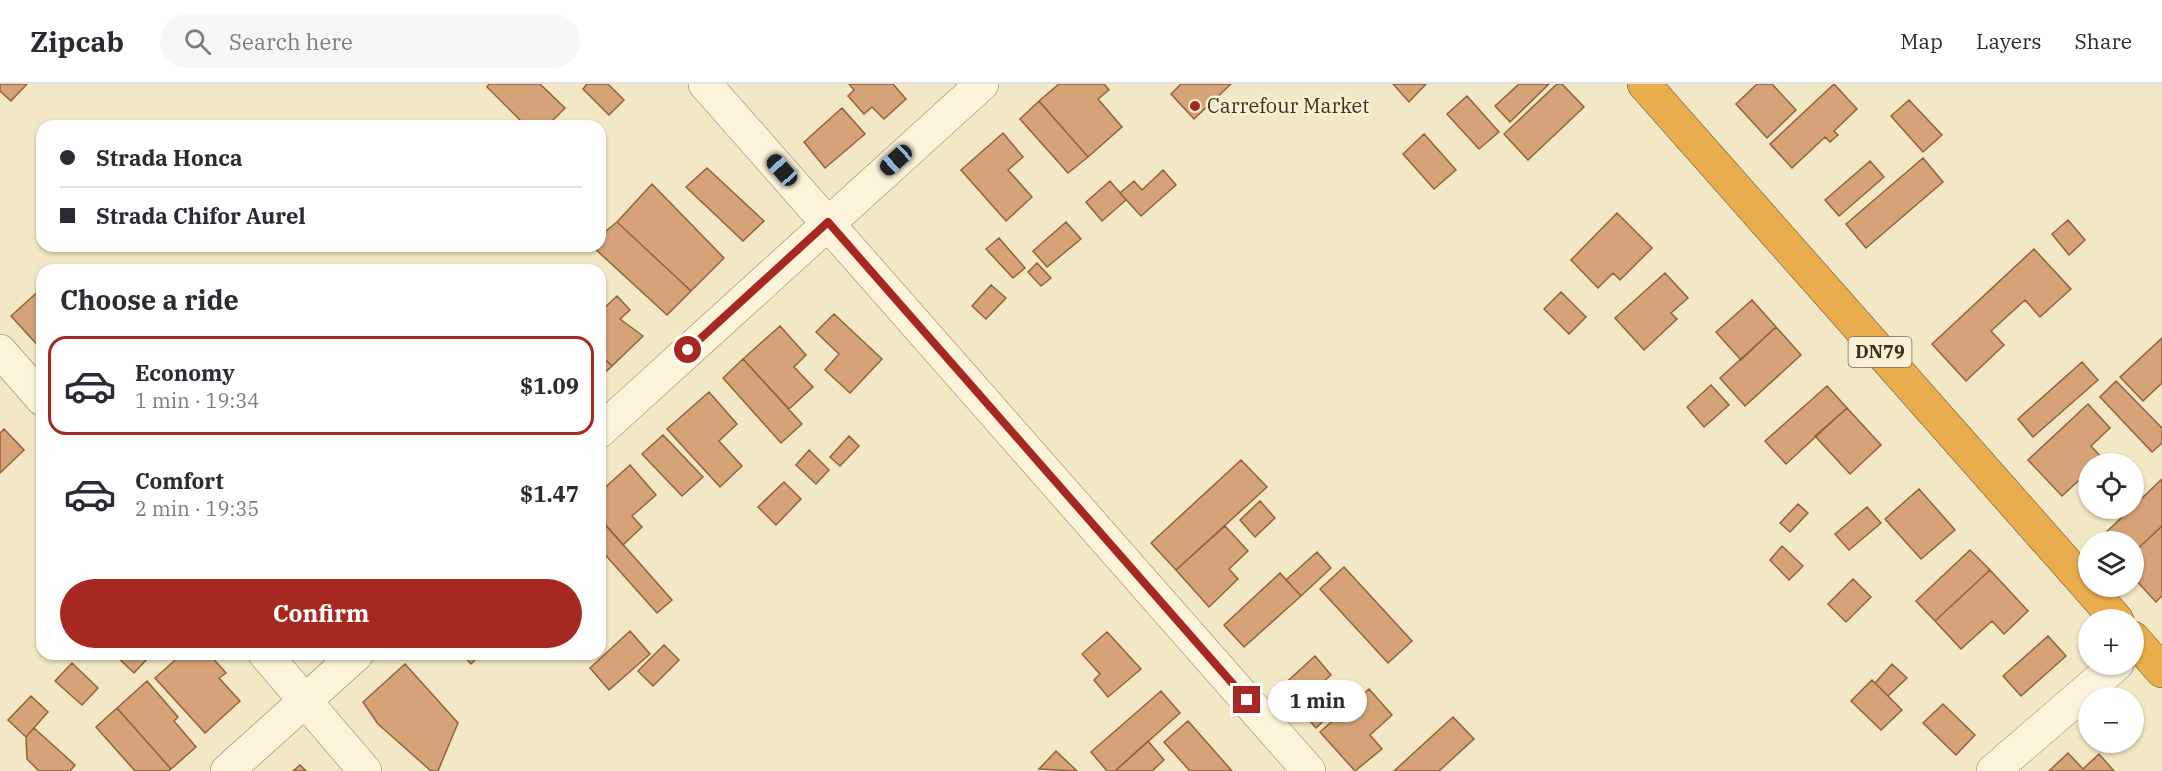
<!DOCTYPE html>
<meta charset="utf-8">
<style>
:root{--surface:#fff;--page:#f7f7f7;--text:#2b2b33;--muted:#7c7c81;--line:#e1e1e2;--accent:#a72721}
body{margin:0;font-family:"IBM Plex Serif",serif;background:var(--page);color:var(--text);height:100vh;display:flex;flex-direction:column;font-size:22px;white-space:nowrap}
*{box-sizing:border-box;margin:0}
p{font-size:20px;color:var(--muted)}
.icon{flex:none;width:33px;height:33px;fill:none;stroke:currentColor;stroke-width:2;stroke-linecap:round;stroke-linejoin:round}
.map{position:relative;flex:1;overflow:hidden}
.sheet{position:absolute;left:36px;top:180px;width:570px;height:396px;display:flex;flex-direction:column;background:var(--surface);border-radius:18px;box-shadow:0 2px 4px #0004}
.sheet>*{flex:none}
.guide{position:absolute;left:36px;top:36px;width:570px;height:132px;border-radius:18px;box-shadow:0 2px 4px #0004;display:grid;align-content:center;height:132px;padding:0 24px;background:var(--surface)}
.controls{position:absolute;left:2078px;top:369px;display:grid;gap:12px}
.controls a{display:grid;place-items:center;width:66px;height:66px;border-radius:50%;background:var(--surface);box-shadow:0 2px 4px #0004;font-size:30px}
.end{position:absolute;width:27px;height:27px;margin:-14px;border:8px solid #a72721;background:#fff;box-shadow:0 0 0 3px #fff}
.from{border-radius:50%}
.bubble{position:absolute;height:42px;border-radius:21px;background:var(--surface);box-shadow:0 2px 4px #0004;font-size:20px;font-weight:700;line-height:42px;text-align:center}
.car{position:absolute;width:18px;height:36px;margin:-18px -9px;border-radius:8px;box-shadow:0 0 4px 2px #0007;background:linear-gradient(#222 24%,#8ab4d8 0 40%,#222 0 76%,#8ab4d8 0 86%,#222 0)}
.guide b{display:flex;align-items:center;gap:21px;height:57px;font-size:22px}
.guide b+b{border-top:2px solid var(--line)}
.guide i{width:15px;height:15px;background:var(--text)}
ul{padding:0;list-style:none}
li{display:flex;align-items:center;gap:18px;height:99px;margin:0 12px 9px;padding:0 12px;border:3px solid transparent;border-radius:18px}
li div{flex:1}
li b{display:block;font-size:22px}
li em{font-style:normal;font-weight:700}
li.active{border-color:var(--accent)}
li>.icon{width:54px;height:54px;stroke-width:1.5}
h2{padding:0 24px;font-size:27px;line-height:72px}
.action{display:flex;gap:12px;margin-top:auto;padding:12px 24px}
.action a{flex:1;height:69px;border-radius:36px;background:var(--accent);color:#fff;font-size:24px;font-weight:700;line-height:69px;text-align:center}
header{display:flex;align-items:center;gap:36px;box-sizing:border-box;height:84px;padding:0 30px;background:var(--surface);border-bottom:2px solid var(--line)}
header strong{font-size:28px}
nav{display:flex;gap:33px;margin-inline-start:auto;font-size:21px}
.search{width:420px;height:54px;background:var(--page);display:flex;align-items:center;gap:15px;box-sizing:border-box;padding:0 21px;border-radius:33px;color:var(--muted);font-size:22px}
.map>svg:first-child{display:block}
</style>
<header>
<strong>Zipcab</strong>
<div class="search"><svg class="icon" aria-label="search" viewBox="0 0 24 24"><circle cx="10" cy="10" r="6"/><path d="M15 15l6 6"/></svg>Search here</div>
<nav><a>Map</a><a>Layers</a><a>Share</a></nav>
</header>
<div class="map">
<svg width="2162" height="687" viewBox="0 0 2162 687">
<rect width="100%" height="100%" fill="#f3e8c5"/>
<path fill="#d5a377" stroke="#93623b" stroke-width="1.5" d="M 0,0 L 27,0 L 11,17 L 0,7 Z
M 489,0 L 540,0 L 565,24 L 547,42 L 526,42 L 487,3 Z
M 587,0 L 608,0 L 624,16 L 609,31 L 583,5 Z
M 849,0 L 893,0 L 906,15 L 884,35 L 872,23 L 864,30 L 848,12 L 854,6 Z
M 1059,0 L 1104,0 L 1109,6 L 1098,15 L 1122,43 L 1088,73 L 1039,17 Z
M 1181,0 L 1231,0 L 1194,35 L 1171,10 Z
M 1393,0 L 1426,0 L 1409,18 Z
M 1519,0 L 1549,0 L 1510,38 L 1495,22 Z
M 1557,0 L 1562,0 L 1584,23 L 1528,76 L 1504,50 Z
M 1757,0 L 1772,0 L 1796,26 L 1767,54 L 1736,20 Z
M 1834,0 L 1857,25 L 1834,47 L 1838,51 L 1830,58 L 1825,53 L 1792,84 L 1770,60 Z
M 1467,12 L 1499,48 L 1479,65 L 1447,30 Z
M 1909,16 L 1942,51 L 1923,68 L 1891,32 Z
M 1039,17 L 1088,73 L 1068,89 L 1020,35 Z
M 842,24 L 865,50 L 825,84 L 804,58 Z
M 1003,49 L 1023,73 L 1008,86 L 1032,113 L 1006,137 L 961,86 Z
M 1424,50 L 1456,86 L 1434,105 L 1403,70 Z
M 1923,74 L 1943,98 L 1866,164 L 1846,140 Z
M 1870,77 L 1884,93 L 1839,132 L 1825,116 Z
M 707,84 L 764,137 L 743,157 L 686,103 Z
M 1163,86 L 1176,101 L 1141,132 L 1120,109 L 1134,97 L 1142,106 Z
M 1110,97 L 1126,116 L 1102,137 L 1086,118 Z
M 652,100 L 724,174 L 691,207 L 617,138 Z
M 1617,129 L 1652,164 L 1620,196 L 1613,189 L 1598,204 L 1571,176 Z
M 2068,136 L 2085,156 L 2069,171 L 2052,150 Z
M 617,138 L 691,207 L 667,231 L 592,162 L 600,162 L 600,152 Z
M 1066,138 L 1081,155 L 1047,183 L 1033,167 Z
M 999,154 L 1025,184 L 1013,194 L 986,165 Z
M 2034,165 L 2071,205 L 2040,233 L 2025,216 L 1991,247 L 2004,261 L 1966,297 L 1932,260 Z
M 1037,179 L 1051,194 L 1041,202 L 1028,188 Z
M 1665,189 L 1688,214 L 1671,229 L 1677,235 L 1644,266 L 1615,234 Z
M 991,201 L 1006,214 L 986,235 L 972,222 Z
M 42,204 L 42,266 L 11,232 Z
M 1561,208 L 1586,233 L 1569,250 L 1544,225 Z
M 617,212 L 630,226 L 620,235 L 643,252 L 612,282 L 600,271 L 600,228 Z
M 1752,216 L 1776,243 L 1741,276 L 1716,248 Z
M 834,230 L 882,275 L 850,309 L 825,286 L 839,270 L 816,248 Z
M 780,242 L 806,271 L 794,283 L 813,303 L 789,325 L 743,275 Z
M 1776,243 L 1801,271 L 1745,322 L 1720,294 Z
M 2162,254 L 2162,299 L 2143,317 L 2120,293 Z
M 600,271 L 612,282 L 600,293 Z
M 743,275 L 802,340 L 781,359 L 723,294 Z
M 2082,278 L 2098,296 L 2033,353 L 2018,335 Z
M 2116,297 L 2162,344 L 2162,359 L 2152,368 L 2100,313 Z
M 1711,301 L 1729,321 L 1704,343 L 1687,323 Z
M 1827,302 L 1847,324 L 1786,380 L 1765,357 Z
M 709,308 L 737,340 L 719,357 L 742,382 L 720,403 L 667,345 Z
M 2088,320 L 2110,344 L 2091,362 L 2102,374 L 2097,380 L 2088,380 L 2088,388 L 2062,412 L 2028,376 Z
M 1847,324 L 1881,361 L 1850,390 L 1815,352 Z
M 4,345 L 24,366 L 0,389 L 0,349 Z
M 663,351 L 703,393 L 682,412 L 642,370 Z
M 849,352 L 859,362 L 840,382 L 830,373 Z
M 809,366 L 829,386 L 816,400 L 796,381 Z
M 1241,376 L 1267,403 L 1176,486 L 1151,459 Z
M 630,381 L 656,411 L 632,432 L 642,443 L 623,461 L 600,435 L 600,408 Z
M 2162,395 L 2162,442 L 2133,469 L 2133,458 L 2099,458 L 2098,456 Z
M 784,398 L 801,415 L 776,441 L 758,423 Z
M 1919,405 L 1955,446 L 1921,475 L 1885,435 Z
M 1260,417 L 1275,434 L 1255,453 L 1240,436 Z
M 1798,420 L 1808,429 L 1790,448 L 1780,439 Z
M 1867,423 L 1881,439 L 1849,466 L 1835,450 Z
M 604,439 L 672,516 L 657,529 L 600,465 L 600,442 Z
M 1225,442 L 1248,467 L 1229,485 L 1238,495 L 1209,523 L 1176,486 Z
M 2162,442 L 2162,512 L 2156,518 L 2133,493 L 2133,469 Z
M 1782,462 L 1803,482 L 1789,496 L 1770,476 Z
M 1970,466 L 1990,486 L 1935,537 L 1916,517 Z
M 1317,468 L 1331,484 L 1301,512 L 1286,496 Z
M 1344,483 L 1412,557 L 1388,579 L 1320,505 Z
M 1990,486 L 2028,527 L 2004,550 L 1992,537 L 1961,565 L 1935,537 Z
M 1280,489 L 1301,512 L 1244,563 L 1224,541 Z
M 1853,495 L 1871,513 L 1846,538 L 1828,520 Z
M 630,547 L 650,570 L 609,606 L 590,584 Z
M 1107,548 L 1141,585 L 1108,613 L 1094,596 L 1100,590 L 1082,570 Z
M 2048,552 L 2066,572 L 2021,612 L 2003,592 Z
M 664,561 L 679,576 L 653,602 L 638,587 Z
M 114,570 L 148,570 L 150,572 L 134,589 Z
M 182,570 L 209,570 L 226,589 L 219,594 L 240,617 L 205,649 L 155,594 Z
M 462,570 L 481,570 L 471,580 Z
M 1315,572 L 1331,591 L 1324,597 L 1343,619 L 1316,644 L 1280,604 Z
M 72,579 L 98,604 L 82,621 L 55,597 Z
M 405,580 L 458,639 L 438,687 L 431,687 L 378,640 L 363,618 Z
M 1892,580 L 1907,594 L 1888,612 L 1875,599 Z
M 1872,596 L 1902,626 L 1881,646 L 1851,617 Z
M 147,597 L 178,633 L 174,637 L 196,663 L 171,685 L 117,624 Z
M 1369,605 L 1392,631 L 1370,651 L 1382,665 L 1355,687 L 1320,648 Z
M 1161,607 L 1180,629 L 1115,687 L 1107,687 L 1091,668 Z
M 31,612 L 48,628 L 26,653 L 8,636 Z
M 1943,620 L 1975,651 L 1956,671 L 1923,639 Z
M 117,624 L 171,685 L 168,687 L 135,687 L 96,643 Z
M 1453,633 L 1474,655 L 1439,687 L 1394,687 Z
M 1188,637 L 1232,687 L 1190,687 L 1164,658 Z
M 34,644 L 75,681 L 70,687 L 39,687 L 27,675 L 26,653 Z
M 1148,657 L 1164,676 L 1152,687 L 1115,687 Z
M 1056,667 L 1077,687 L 1039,685 Z
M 2068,669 L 2083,685 L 2099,670 L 2114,687 L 2049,687 Z
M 300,681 L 306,687 L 293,687 Z"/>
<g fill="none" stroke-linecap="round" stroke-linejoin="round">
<defs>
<path id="minor" d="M 705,0 L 1309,687
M 0,267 L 42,315
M 600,347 L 982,0
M 265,570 L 365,687
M 227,687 L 357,570
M 1993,687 L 2117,580"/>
<path id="highway" d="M 1644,0 L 2117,536
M 2133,554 L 2162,587"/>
</defs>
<use href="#minor" stroke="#917958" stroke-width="34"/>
<use href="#highway" stroke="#5e462d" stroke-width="34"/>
<use href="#minor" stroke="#fcf4da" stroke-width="33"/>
<use href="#highway" stroke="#eaad4e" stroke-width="33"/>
</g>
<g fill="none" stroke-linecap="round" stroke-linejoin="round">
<path stroke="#a72721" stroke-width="8" d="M 688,266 L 828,138 L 1247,616"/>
</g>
<circle fill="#a72721" stroke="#f9f1d6" stroke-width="2" cx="1195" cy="22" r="6"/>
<g text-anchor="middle" stroke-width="5" stroke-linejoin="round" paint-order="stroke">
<rect fill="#f9f1d6" stroke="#776a55" stroke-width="1.5" x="1848.5" y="253" width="63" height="30" rx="4.5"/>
<g font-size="18" font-weight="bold" fill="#3f301e">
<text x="1880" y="274">DN79</text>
</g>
<g font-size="20" fill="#3f301e" stroke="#f9f1d6" text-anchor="start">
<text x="1207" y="29">Carrefour Market</text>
</g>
</g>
</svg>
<div class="controls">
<a><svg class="icon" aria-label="locate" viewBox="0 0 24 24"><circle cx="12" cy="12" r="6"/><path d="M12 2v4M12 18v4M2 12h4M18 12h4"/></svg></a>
<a><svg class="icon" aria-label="layers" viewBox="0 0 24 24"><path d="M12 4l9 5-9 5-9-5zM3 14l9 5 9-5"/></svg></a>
<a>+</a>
<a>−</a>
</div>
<i class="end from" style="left:688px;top:266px"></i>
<i class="end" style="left:1247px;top:616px"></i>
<div class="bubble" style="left:1268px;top:596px;width:99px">1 min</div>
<i class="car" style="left:896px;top:76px;rotate:228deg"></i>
<i class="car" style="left:782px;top:86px;rotate:318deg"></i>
<div class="guide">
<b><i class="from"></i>Strada Honca</b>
<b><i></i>Strada Chifor Aurel</b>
</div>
<section class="sheet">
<h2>Choose a ride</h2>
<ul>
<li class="active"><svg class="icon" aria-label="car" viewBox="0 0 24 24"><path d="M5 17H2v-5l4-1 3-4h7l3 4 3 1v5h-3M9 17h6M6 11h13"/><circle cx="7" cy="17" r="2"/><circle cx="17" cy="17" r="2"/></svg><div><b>Economy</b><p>1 min · 19:34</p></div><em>$1.09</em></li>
<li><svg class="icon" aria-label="car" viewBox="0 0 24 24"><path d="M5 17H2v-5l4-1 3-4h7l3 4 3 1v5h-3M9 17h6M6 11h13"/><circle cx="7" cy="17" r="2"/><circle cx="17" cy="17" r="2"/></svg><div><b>Comfort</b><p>2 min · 19:35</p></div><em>$1.47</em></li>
</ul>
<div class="action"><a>Confirm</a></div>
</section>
</div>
